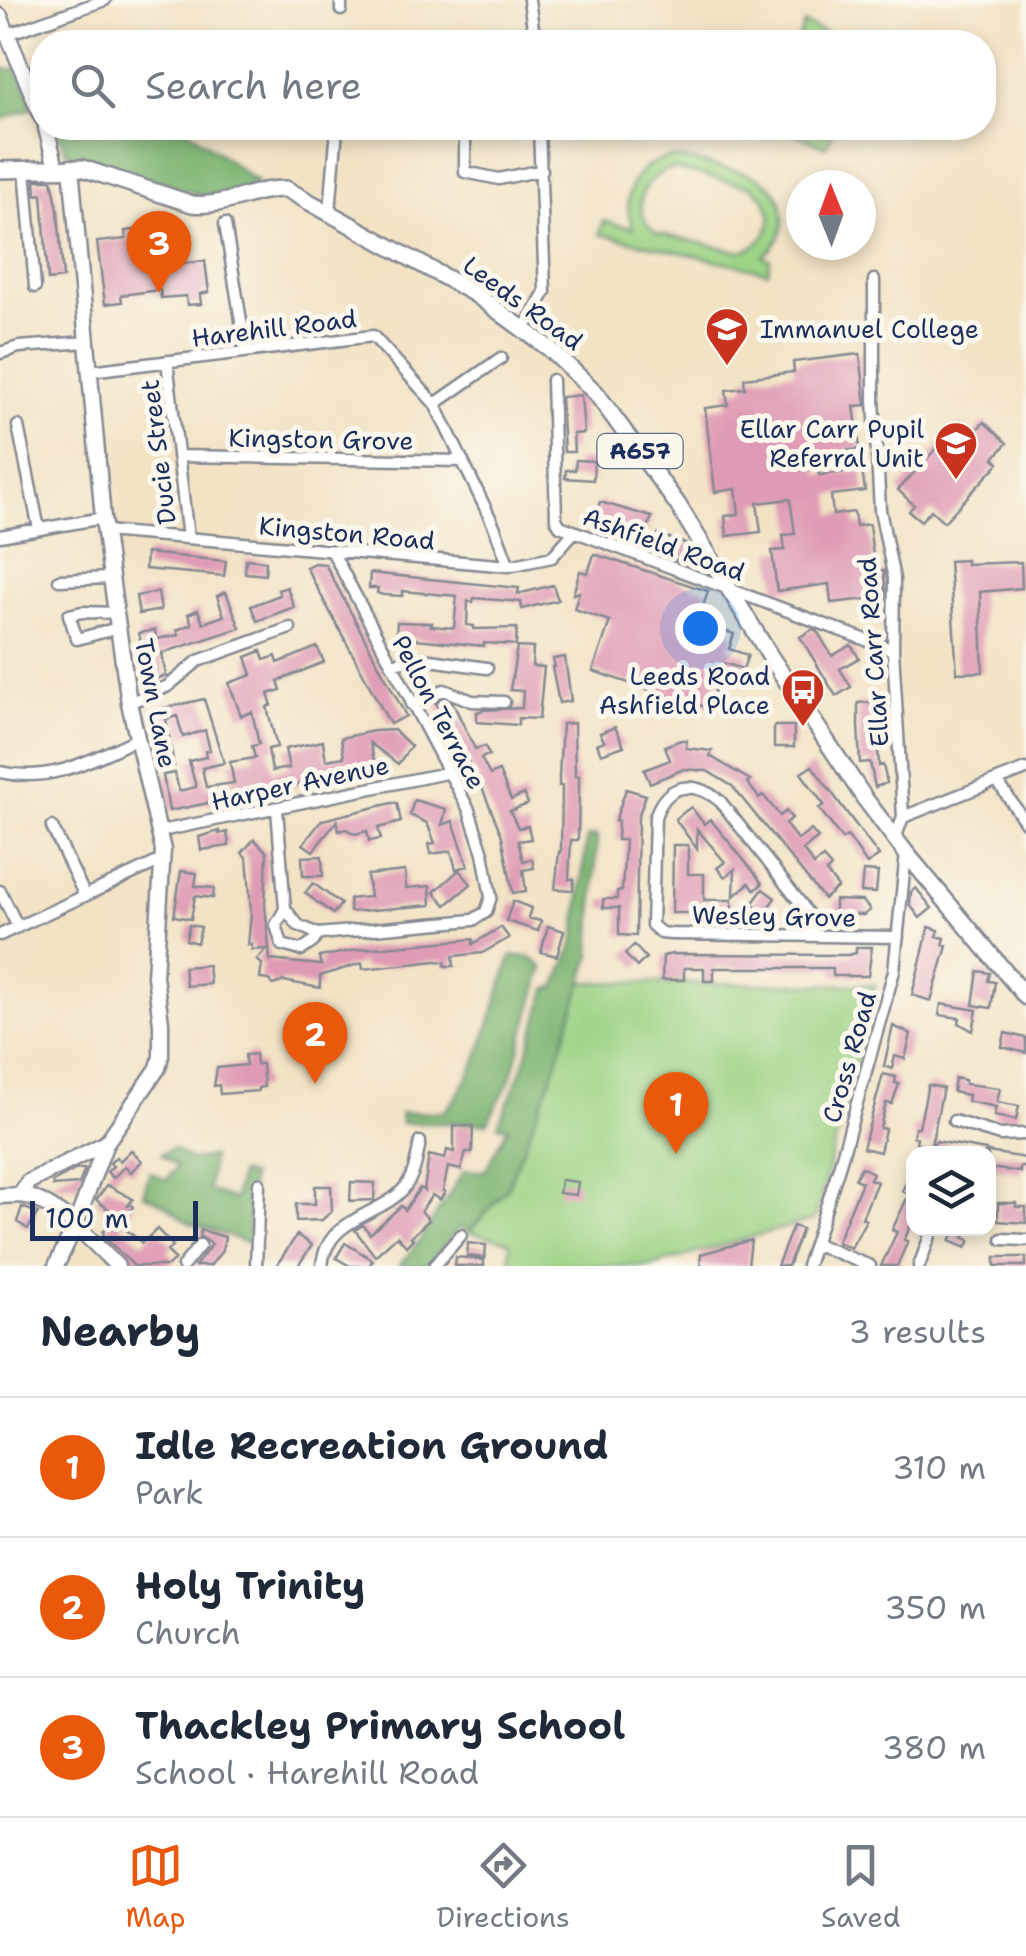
<!DOCTYPE html>
<html lang="en">
<head>
<meta charset="utf-8">
<style>
  :root { --surface:#fff; --page:#f2f2f3; --text:#1f2937; --muted:#747a83; --line:#e0e1e3; --accent:#ea580c }
  body { margin:0; font-family:"Shantell Sans",sans-serif; background:var(--page); color:var(--text) }
  .controls { position:absolute; right:30px; bottom:30px; display:grid; overflow:hidden; border-radius:20px; box-shadow:0 5px 15px #0003 }
  .controls button { width:90px; height:90px; display:grid; place-items:center; padding:0; border:0; border-bottom:2px solid var(--line); background:var(--surface); color:var(--text); font:50px sans-serif }
  .compass { position:absolute; left:786px; top:170px; width:90px; height:90px; border-radius:50%; background:var(--surface); box-shadow:0 5px 15px #0003; rotate:359deg }
  .scale { position:absolute; left:30px; bottom:25px; width:168px; box-sizing:border-box; padding-left:10px; border:5px solid #1b2f5e; border-top:0; font-size:28px; line-height:35px; white-space:nowrap; color:#1b2f5e; -webkit-text-stroke:8px #fbf7ec; paint-order:stroke }
  .you { position:absolute; left:700px; top:628px; width:35px; height:35px; margin:-25px; border:8px solid #fff; border-radius:50%; background:#1a73e8; box-shadow:0 0 0 15px #1a73e833 }
  .badge { display:grid; place-items:center; width:65px; height:65px; border-radius:50%; background:var(--accent); color:#fff; font-size:32px; font-weight:700 }
  .pin { position:absolute; translate:-50% -82px; filter:drop-shadow(0 2px 5px #0008) }
  .pin::after { content:''; position:absolute; top:52px; width:35px; height:30px; background:inherit; clip-path:polygon(0 0,100% 0,50% 100%) }
  .list { margin:0; padding:0; list-style:none }
  h2 { display:flex; justify-content:space-between; align-items:center; height:130px; margin:0; padding:0 40px; font-size:42px }
  h2 small { font-size:32px; font-weight:400; color:var(--muted) }
  .list li { display:grid; grid-template-columns:65px 1fr auto; gap:30px; align-items:center; box-sizing:border-box; height:140px; padding:0 40px; border-top:2px solid var(--line) }
  .list b { display:block; font-size:38px; white-space:nowrap }
  .list p { margin:0; font-size:32px; white-space:nowrap; color:var(--muted) }
  .list em { font-size:32px; font-style:normal; color:var(--muted) }
  .icon { flex:none; width:55px; height:55px; fill:none; stroke:currentColor; stroke-width:2; stroke-linecap:round; stroke-linejoin:round }
  .map { position:relative; flex:none; width:1026px; height:1266px; overflow:hidden }
  .search { position:absolute; background:var(--surface); box-shadow:0 5px 15px #0003; left:30px; right:30px; top:30px; height:110px; display:flex; align-items:center; gap:25px; box-sizing:border-box; padding:0 35px; border-radius:40px; color:var(--muted); font-size:38px }
  .sheet { height:550px; background:var(--surface) }
  nav { display:flex; justify-content:space-around; align-items:center; box-sizing:border-box; height:140px; border-top:2px solid var(--line); background:var(--surface); font-size:28px; color:var(--muted) }
  nav a { display:grid; justify-items:center; gap:5px }
  nav .on { color:var(--accent) }
  .map>svg:first-child { display:block }
</style>
</head>
<body>
<div class="map">
<svg width="1026" height="1266" viewBox="0 0 1026 1266">
  <rect width="100%" height="100%" fill="#fbf7ec"/>
  <filter id="ink" filterUnits="userSpaceOnUse"><feTurbulence type="fractalNoise" baseFrequency=".01" numOctaves="2"/><feDisplacementMap in="SourceGraphic" scale="20" xChannelSelector="R" yChannelSelector="G"/><feConvolveMatrix kernelMatrix="1 2 1 2 8 2 1 2 1" color-interpolation-filters="sRGB"/></filter>
  <filter id="wash" filterUnits="userSpaceOnUse"><feTurbulence type="fractalNoise" baseFrequency=".0048" numOctaves="4" result="noise"/><feDisplacementMap in="SourceGraphic" scale="40" xChannelSelector="R" yChannelSelector="G"/><feGaussianBlur stdDeviation="2.25" result="paint"/><feColorMatrix in="noise" values="0 0 0 0 0 0 0 0 0 0 0 0 0 0 0 0 0 1.4 0 .05"/><feComposite in="paint" operator="in"/></filter>
  <g filter="url(#wash)">
    <rect width="100%" height="100%" fill="#f2e3c5"/>
    <!-- green -->
    <path fill="#9dd385" stroke="#5c8172" stroke-width="2.5" fill-rule="evenodd" d="M804 24 848 42H797Z
      M780 128H834L826 147Z
      M668 158C684 157 699 162 714 166 744 172 782 177 783 216 784 233 776 246 763 256L770 259 768 272 600 234 603 221 633 228C620 196 634 165 668 158ZM674 169 752 187 765 199 771 216C769 236 757 249 737 251L656 233C629 211 640 175 674 169Z
      M580 982 876 985 815 1219 651 1266H510V1242L469 1232 507 1188 551 1079Z"/>
    <!-- forest -->
    <path fill="#7eb572" stroke="#4c7268" stroke-width="2.5" d="M0 69H17L35 107 0 120Z
      M57 128H186L258 183 229 193 202 196 99 161 66 153Z
      M597 836 591 956 551 1079 507 1188 469 1232 460 1227 426 1266H399L420 1240 464 1171H485L508 1127 498 1125 522 1070 547 989 556 987 575 940 587 837Z
      M512 956 530 957 543 968 511 1078 487 1123H401L400 1113 444 1112C485 1066 490 1011 512 956Z
      M173 1148 191 1160 212 1157 208 1190 234 1200 240 1173 251 1176 248 1243 187 1222 164 1204 143 1194 150 1172 166 1180 177 1167 161 1154Z"/>
    <g id="blocks">
      <!-- building -->
      <path fill="#df9bb5" d="M35 180H52L58 210 63 278 48 280 42 194 36 195Z
        M173 225 178 264 205 261 209 292 200 294 201 304 187 305 186 296 161 298 160 290 121 295 122 302 105 304 97 242 126 239 125 231Z
        M860 354 866 405 854 406 860 449 816 454 819 475 862 470 865 491 831 495 833 515 854 512 856 526 869 524 875 572 884 571 885 597 831 603 829 584 777 591 772 551 785 550 783 535 795 534 790 499 757 503 761 532 727 536 725 516 739 514 736 489 715 492 705 408 728 405 726 390 745 388 744 378 794 372 793 362Z
        M581 395 584 433 573 434 574 452H564L561 397Z
        M984 422 1007 443 994 458 999 463 944 522 931 510 921 521 909 511 914 505 898 490 959 424 971 436Z
        M576 460 594 461 593 480 565 478 566 470H575Z
        M600 502 652 517 645 534 593 519Z
        M658 534 689 545 695 555 692 566 653 550Z
        M146 553 226 561 224 576 145 569Z
        M594 554 708 591 698 622 734 634 729 649 748 655 743 669 724 663 710 705 697 706 593 671 610 621 574 609 579 592 573 594 580 571 588 573Z
        M246 559 266 561 265 575 245 573Z
        M966 560V564L1021 562 1022 588 980 592 983 672 957 673 949 561Z
        M314 563 325 564 406 716 390 724 306 567Z
        M370 573 519 588 518 594 553 585 558 600 522 609 521 602 474 598 473 602 468 601 467 625 474 626V629L517 628 516 645 484 643V646L396 637 397 622 432 623 431 626 454 628 457 596 403 591V596L383 595 377 593 378 588H369Z
        M287 587 294 607 257 621 251 606 280 595 278 590Z
        M158 592 161 610 139 614 136 596Z
        M226 592 240 628 162 653 166 676 147 681 139 633 155 630 156 639 179 635 177 630 192 624 188 614 198 610 203 623 224 616 217 596Z
        M813 629 817 631 832 656 851 645 859 658 840 669 851 687 836 696 800 637Z
        M317 647 324 662 278 681 281 690 268 694 272 705 267 707 277 747 268 749 272 771 289 768 285 749 323 741 326 760 344 757 341 738 374 731 394 730 411 746 398 764 370 743 376 769 169 811 163 775 175 773 179 791 196 787 189 761 206 757 205 751 210 750 205 730 183 737 177 716 166 719 174 766 168 767 151 711 204 699 224 763 202 768 206 787 234 783 230 762 255 758 252 746 259 744 252 712 241 716 229 683 252 675 246 657 261 651 264 660 276 656 278 663Z
        M517 647 533 648 532 666 544 667 539 719 518 718V725L477 722V712L483 710 522 708 523 691 510 690Z
        M565 657 571 701 559 703 552 667H555L553 659Z
        M444 699 453 703 475 749 485 746 489 755 481 758 490 775 499 771 511 800 524 794 528 804 510 811 518 828 528 826 531 839 518 841 523 861 532 859 534 868 523 870 526 891 513 893 502 836 480 783 436 703Z
        M875 702 879 766 883 765 887 783 875 787 870 762 860 763 858 725V703Z
        M574 723 575 776H579V786L578 840H571L569 879H574L573 890 555 889 559 852H561L562 786H559V776L562 724Z
        M774 726H794V747H774Z
        M615 727 624 746 601 754 597 744 604 741 600 733Z
        M681 740H687L686 748 712 751 710 756 750 780 747 782 759 798 763 795 780 816 786 811 789 815 792 818 785 824 798 840 811 830 818 838 803 850 814 865 823 858 831 867 826 872 838 887 824 899 732 786 707 771 684 769 650 783 644 770 670 760 665 746Z
        M812 766 879 856 867 864 850 839 847 836 842 839 819 808 824 805 801 773Z
        M626 789 646 795 638 817 636 936 619 935V908H603V899H617V891H622L625 840H617L618 821H615Z
        M414 800 446 809 442 825 453 821 468 866 456 869 451 851 431 854 429 844 435 843 427 823 410 815Z
        M392 803H397L401 822 378 828 381 839 369 841 367 831 355 834 346 829 339 831 337 821 313 851 303 844 322 820Z
        M691 807 704 824 710 819 757 876 762 884 755 890 749 883 734 896 735 869 725 877 717 868 725 862 697 829V849L675 819Z
        M219 831V834L227 832 229 846 201 850 199 837Z
        M254 839 267 852 265 904 270 960 321 965 319 957 362 949 473 939V944L501 927 509 938 482 953 453 956 454 966H445V962L436 961 363 969 362 963 320 976V988L284 981 273 985 269 980 260 979 262 964 257 960 267 949 252 950V944L248 945 251 914 249 881 247 858 242 853Z
        M673 845H688V874H704V900H732V913H672Z
        M322 856 323 876H303L302 857Z
        M459 870 471 884 446 905 434 892Z
        M181 871 197 873 195 886 214 888 213 898 195 896 191 919 174 916Z
        M405 871 406 888 430 886 431 905 350 912 349 899 370 897 367 875Z
        M863 871 878 872 876 893 861 892Z
        M313 883 341 904 333 914 305 893Z
        M916 888 932 908 920 918 910 905 911 892Z
        M763 889 775 898 764 913 752 904Z
        M835 900 863 901 870 910 864 915 835 914Z
        M513 901 531 908 528 918 541 921 538 931 506 921Z
        M189 925 201 927 197 943 186 940Z
        M548 926 564 931 557 956 541 952Z
        M929 927 939 930 937 936 945 938 943 945 947 946 931 1001 912 995Z
        M634 945 646 958 637 967 625 954Z
        M856 947H872L868 976H833V968H714V981H704V968H684V980H662L663 956 672 954 848 955 856 953Z
        M208 965 210 984 186 986 184 967Z
        M978 971 990 973 988 981 995 982 991 1008 973 1005Z
        M941 1004 977 1010 973 1031 959 1023 960 1018 939 1015Z
        M893 1026 911 1034 905 1059 895 1056 892 1069 884 1066Z
        M1005 1033 1026 1038V1053L1002 1047Z
        M255 1054 256 1064H262L264 1087 258 1088V1091L220 1094 219 1085 214 1086 217 1068 246 1065 245 1055Z
        M883 1074 896 1077 895 1083 899 1084 892 1104 886 1103 880 1128 885 1129 880 1152 863 1148Z
        M955 1078 965 1080V1084L1000 1088 997 1102 1019 1106 1016 1120 994 1116 996 1107 967 1101 968 1095 953 1092Z
        M928 1085 943 1088 931 1146 916 1143 917 1137 913 1136 915 1127H919Z
        M454 1126H473L472 1152H466L461 1170 448 1167 443 1191 445 1192 440 1200 432 1195 421 1211 429 1220 411 1237 413 1239 406 1246 397 1236 375 1256 355 1230 363 1225 370 1234 401 1206 405 1210 420 1188 424 1191 429 1155 445 1159 447 1150 454 1152Z
        M936 1141 986 1150V1154H928Z
        M131 1150 142 1161 131 1172 125 1166 113 1178 107 1172 113 1166 110 1163 116 1157 120 1161Z
        M988 1152 1026 1158V1167H1020V1172L988 1168Z
        M914 1166V1219L904 1240 908 1241 897 1266H881L897 1232 892 1230 909 1194 902 1191Z
        M861 1167 873 1173 870 1179 877 1182 862 1218 866 1220 851 1248 837 1242 862 1182 855 1179Z
        M77 1169H85L79 1184 53 1186V1182Z
        M561 1180 578 1182 576 1195 559 1193Z
        M351 1182 375 1183 374 1200 350 1201Z
        M107 1185 133 1199 127 1207 130 1204 133 1207 121 1225 142 1243 157 1229 173 1246 167 1251 175 1259 168 1266H134L104 1237 103 1232 118 1216 96 1200Z
        M315 1186H331L332 1211 322 1220 296 1221V1204H315Z
        M998 1203H1016V1207H1026V1223L998 1221Z
        M22 1207 38 1213 28 1229 17 1222Z
        M793 1226 802 1229 788 1266H777Z
        M956 1228H968L964 1238 970 1240 966 1248 950 1241Z
        M201 1230 225 1237 222 1251 210 1266H195L212 1244 199 1236Z
        M297 1235 312 1245 298 1266H276Z
        M751 1240 748 1266H700L701 1254Z
        M345 1243 373 1260 369 1266H350L336 1258Z
        M468 1243 486 1245 485 1258 467 1256Z
        M456 1257 484 1260V1266H455Z
        M995 1257H1026V1266H995Z"/>
    </g>
  </g>
  <g filter="url(#ink)">
    <use href="#blocks" fill-opacity="0" stroke="#868992" stroke-width="2.5"/>
    <g fill="none" stroke-linecap="round" stroke-linejoin="round">
      <!-- street casing -->
      <g stroke="#868992" stroke-width="15">
        <path id="street" d="M529 0 535 42
          M341 10V0
          M8 34 105 0
          M465 128V172L499 179 542 170
          M25 169 35 287
          M330 211 337 128
          M225 224 246 351
          M874 280V399L880 510 894 579 893 650 903 817 895 839
          M524 329 545 292 539 128
          M0 353 19 347 87 342
          M167 361 188 538
          M90 371 373 336 435 404 494 526 509 566
          M552 380 556 519 560 526 893 650
          M435 404 501 358
          M18 426 39 529
          M178 456 463 461
          M105 531 509 566 552 557 574 532
          M0 536 103 518
          M59 580 111 578
          M116 613 82 612 69 615 77 639 118 628
          M391 664 416 658 487 668
          M129 703 168 686 198 661 290 628
          M411 704 444 690 472 701 504 702
          M0 772C52 784 93 759 139 738
          M997 781 1026 823
          M277 809 285 909 298 925 318 934 473 920 486 912 491 897 483 853 469 810 333 553
          M903 817 1026 769
          M52 827 85 896
          M161 831 446 773
          M0 891 18 927
          M285 909 276 925 282 945 301 950 313 942 318 934
          M0 935 164 859
          M813 936 810 918 802 905 720 801C694 780 667 782 655 817L652 925 661 933 671 934 898 937
          M954 1121 1000 1135 1026 1134
          M1002 1239 1026 1240
          M816 1244 870 1266
          M183 1266 200 1245
          M256 1266 259 1183
          M322 1266C326 1216 383 1216 405 1187 415 1174 417 1157 420 1142
          M434 1266 461 1235
          M807 1266 840 1164 894 971 906 853
          M919 1266 930 1236"/>
      </g>
      <!-- secondary casing -->
      <g stroke="#868992" stroke-width="19">
        <path id="secondary" d="M0 16 42 118
          M46 128 56 167
          M20 1195C54 1199 94 1243 117 1266
          M0 1196 20 1195 28 1182 106 1143
          M56 1266 75 1226 106 1143 158 1068 161 1056V1023L155 976 163 850 129 703 116 613 103 518 71 167"/>
      </g>
      <!-- primary casing -->
      <g stroke="#868992" stroke-width="20">
        <path id="primary" d="M0 170 82 168 192 204C226 208 253 188 286 189L475 294 550 349 596 393 678 505 770 656 865 799 906 853 1026 997"/>
      </g>
      <!-- street -->
      <use href="#street" stroke="#fff" stroke-width="10"/>
      <!-- secondary -->
      <use href="#secondary" stroke="#fff" stroke-width="14"/>
      <!-- primary -->
      <use href="#primary" stroke="#fff" stroke-width="15"/>
    </g>
  </g>
  <!-- icons -->
  <defs>
    <g id="school-pin" transform="scale(2.25)"><path d="M0 17L-7.5 6A9.5 9.5 0 1 1 7.5 6Z" fill="#c8321e" stroke="#fbf7ec"/><path d="M0-5L7-2L0 1L-7-2ZM-4 1L0 2.5L4 1V4Q0 6-4 4Z" fill="#fff"/></g>
    <g id="bus-pin" transform="scale(2.25)"><path d="M0 17L-7.5 6A9.5 9.5 0 1 1 7.5 6Z" fill="#c8321e" stroke="#fbf7ec"/><path d="M-5-6H5V4H4V6H2V4H-2V6H-4V4H-5ZM-3.5-4V0h7V-4ZM-3.5 1.2v1.5H-2V1.2ZM2 1.2v1.5H3.5V1.2Z" fill="#fff"/></g>
  </defs>
  <g fill-rule="evenodd">
    <use href="#school-pin" x="727" y="329"/>
    <use href="#school-pin" x="956" y="443"/>
    <use href="#bus-pin" x="803" y="690"/>
  </g>
  <g text-anchor="middle" dominant-baseline="central" stroke-width="10" stroke-linejoin="round" paint-order="stroke">
    <!-- shield labels -->
    <rect fill="#fbf7ec" stroke="#5e6b89" stroke-width="2.5" x="597.5" y="434" width="85" height="34" rx="8"/>
    <g font-size="22" font-weight="bold" fill="#1b2f5e">
      <text x="640" y="451">A657</text>
    </g>
    <!-- street labels -->
    <g font-size="25" fill="#1b2f5e" stroke="#fbf7ec">
      <text transform="translate(523 303) rotate(36)">Leeds Road</text>
      <text transform="translate(274 328) rotate(-7)">Harehill Road</text>
      <text transform="translate(321 439) rotate(1)">Kingston Grove</text>
      <text transform="translate(158 452) rotate(-97)">Ducie Street</text>
      <text transform="translate(347 533) rotate(5)">Kingston Road</text>
      <text transform="translate(664 544) rotate(20)">Ashfield Road</text>
      <text transform="translate(873 652) rotate(-94)">Ellar Carr Road</text>
      <text transform="translate(156 703) rotate(79)">Town Lane</text>
      <text transform="translate(439 712) rotate(62)">Pellon Terrace</text>
      <text transform="translate(300 783) rotate(-12)">Harper Avenue</text>
      <text transform="translate(774 916) rotate(1)">Wesley Grove</text>
      <text transform="translate(849 1057) rotate(-74)">Cross Road</text>
    </g>
    <!-- poi labels -->
    <g font-size="25" fill="#1b2f5e" stroke="#fbf7ec" text-anchor="end">
      <text x="760" y="329" text-anchor="start">Immanuel College</text>
      <text x="924" y="429">Ellar Carr Pupil<tspan x="924" dy="29">Referral Unit</tspan></text>
      <text x="770" y="676">Leeds Road<tspan x="770" dy="29">Ashfield Place</tspan></text>
    </g>
  </g>
</svg>
<div class="controls">
<button><svg class="icon" aria-label="layers" viewBox="0 0 24 24"><path d="M12 4l9 5-9 5-9-5zM3 14l9 5 9-5"/></svg></button>
</div>
<svg class="compass" viewBox="-18 -18 36 36"><path d="M0-13l5 13h-10z" fill="#e53935"/><path d="M0 13l5-13h-10z" fill="#747a83"/></svg>
<div class="scale">100 m</div>
<div class="you"></div>
<div class="pin badge" style="left:676px;top:1154px">1</div>
<div class="pin badge" style="left:315px;top:1084px">2</div>
<div class="pin badge" style="left:159px;top:293px">3</div>
<div class="search"><svg class="icon" aria-label="search" viewBox="0 0 24 24"><circle cx="10" cy="10" r="6"/><path d="M15 15l6 6"/></svg>Search here</div>
</div>
<section class="sheet">
<h2>Nearby<small>3 results</small></h2>
<ul class="list">
<li><span class="badge">1</span><div><b>Idle Recreation Ground</b><p>Park</p></div><em>310 m</em></li>
<li><span class="badge">2</span><div><b>Holy Trinity</b><p>Church</p></div><em>350 m</em></li>
<li><span class="badge">3</span><div><b>Thackley Primary School</b><p>School · Harehill Road</p></div><em>380 m</em></li>
</ul>
</section>
<nav>
<a class="on"><svg class="icon" aria-label="map" viewBox="0 0 24 24"><path d="M3 6l6-2 6 2 6-2v14l-6 2-6-2-6 2zM9 4v14M15 6v14"/></svg>Map</a>
<a><svg class="icon" aria-label="directions" viewBox="0 0 24 24"><path d="M12 3l9 9-9 9-9-9zM9 14v-3h6M13 9l2 2-2 2"/></svg>Directions</a>
<a><svg class="icon" aria-label="saved" viewBox="0 0 24 24"><path d="M7 4h10v16l-5-4-5 4z"/></svg>Saved</a>
</nav>
</body>
</html>
